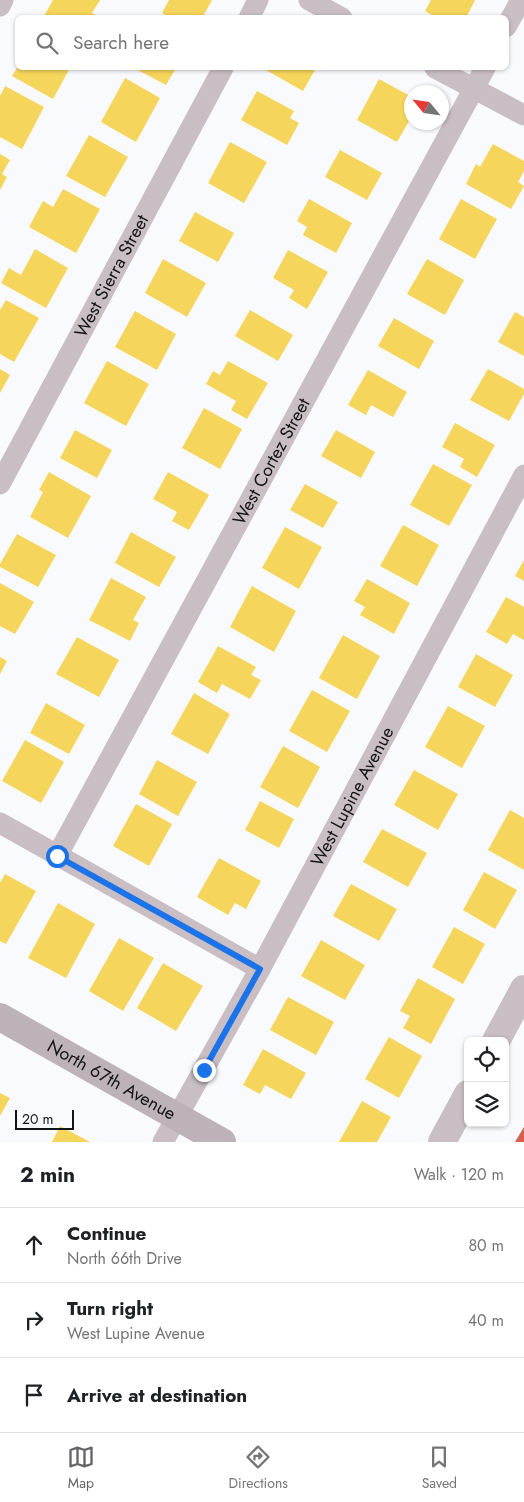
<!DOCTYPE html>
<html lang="en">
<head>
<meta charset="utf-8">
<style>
  :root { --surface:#fff; --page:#f6f6f6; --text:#202124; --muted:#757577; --line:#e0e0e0; --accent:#646467 }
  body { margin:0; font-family:Jost,sans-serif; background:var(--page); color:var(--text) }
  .controls { position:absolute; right:15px; bottom:15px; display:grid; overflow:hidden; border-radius:8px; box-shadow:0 1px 4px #0004 }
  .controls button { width:45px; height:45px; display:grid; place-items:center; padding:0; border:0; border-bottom:1px solid var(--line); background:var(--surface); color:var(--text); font:25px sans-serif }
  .compass { position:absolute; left:404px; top:85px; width:45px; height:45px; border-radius:50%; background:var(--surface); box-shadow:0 1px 4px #0004; rotate:299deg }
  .scale { position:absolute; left:15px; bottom:12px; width:59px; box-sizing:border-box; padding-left:5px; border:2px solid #131416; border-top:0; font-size:14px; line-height:18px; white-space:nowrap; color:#131416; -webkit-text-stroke:4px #f7f9ff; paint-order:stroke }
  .stop { position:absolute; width:15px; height:15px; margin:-11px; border:4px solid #1a73e8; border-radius:50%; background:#fff }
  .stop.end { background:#1a73e8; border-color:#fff; box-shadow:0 1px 5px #0008 }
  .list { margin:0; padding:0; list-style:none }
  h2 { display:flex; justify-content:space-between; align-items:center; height:65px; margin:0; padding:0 20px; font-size:21px }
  h2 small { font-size:16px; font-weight:400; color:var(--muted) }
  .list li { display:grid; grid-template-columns:32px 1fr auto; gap:15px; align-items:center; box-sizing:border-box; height:75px; padding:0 20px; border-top:1px solid var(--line) }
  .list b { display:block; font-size:19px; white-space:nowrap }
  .list p { margin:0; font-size:16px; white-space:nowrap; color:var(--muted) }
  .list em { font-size:16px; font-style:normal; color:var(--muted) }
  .icon { flex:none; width:28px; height:28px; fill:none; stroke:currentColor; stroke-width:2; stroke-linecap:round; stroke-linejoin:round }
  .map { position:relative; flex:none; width:524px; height:1142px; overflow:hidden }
  .search { position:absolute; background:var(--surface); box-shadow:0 1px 4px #0004; left:15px; right:15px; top:15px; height:55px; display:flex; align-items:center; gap:12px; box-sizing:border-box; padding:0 18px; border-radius:8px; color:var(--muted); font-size:19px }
  .sheet { height:290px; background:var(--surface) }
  nav { display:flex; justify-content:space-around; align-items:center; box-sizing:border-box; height:70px; border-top:1px solid var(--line); background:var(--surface); font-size:14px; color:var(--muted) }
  nav a { display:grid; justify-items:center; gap:2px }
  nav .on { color:var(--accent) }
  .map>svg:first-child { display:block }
</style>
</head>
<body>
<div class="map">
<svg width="524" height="1142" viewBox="0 0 524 1142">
  <rect width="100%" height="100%" fill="#f9fafd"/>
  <!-- homes -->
  <path fill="#f6d55c" d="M53 0H100L92 13 101 18H43Z
    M169 0H212L202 18H171L162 13Z
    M431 0H475L466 18H437L425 11Z
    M17 68H70L53 99 12 76Z
    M134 68H176L166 85Z
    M267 68H316L303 91 266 70Z
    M125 78 160 98 136 142 101 122Z
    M379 79 412 97V116L397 142 357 120Z
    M5 86 44 107 22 149 0 137V96Z
    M257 91 294 111 290 118 299 123 287 145 241 120Z
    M89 135 128 157 105 197 66 176Z
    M230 142 267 162 244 203 208 183Z
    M493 144 524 161V171L518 182 524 186 511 209 466 184 476 164 480 167Z
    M340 150 382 173 367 200 325 177Z
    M0 154 10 160 2 174 7 177 0 190Z
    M63 189 100 209 76 253 29 227 43 201 53 207Z
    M309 199 352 223 336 253 303 235 307 227 297 221Z
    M461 199 497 219 475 259 439 239Z
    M195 212 234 233 218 262 179 241Z
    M35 249 68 268 46 308 1 283 9 268 21 275Z
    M288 250 328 272 307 309 289 298 294 290 273 278Z
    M163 259 206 283 187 317 145 293Z
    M427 259 464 280 445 315 407 294Z
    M6 300 39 318 14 362 0 354V310Z
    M250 310 293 335 278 361 235 336Z
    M135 311 176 334 157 370 115 347Z
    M515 312 524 317V356L498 342Z
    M394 318 434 341 419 369 378 346Z
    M107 361 149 384 126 426 84 403Z
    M228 361 268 383 247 419 231 410 236 401 206 384 213 371 220 375Z
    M0 369 10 375 0 393Z
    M488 369 524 389V394L509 421 470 400Z
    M368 370 407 392 393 417 371 405 366 415 348 405Z
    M204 408 242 429 220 469 182 448Z
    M455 423 495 445 477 477 460 467 464 459 442 447Z
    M75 430 112 450 97 478 60 458Z
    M336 430 375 452 361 478 321 456Z
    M433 464 472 485 449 526 410 505Z
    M49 472 91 496 68 538 30 517 43 492 39 490Z
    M168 472 209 495 189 530 172 521 177 512 153 499Z
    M305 484 338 502 323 528 290 510Z
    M403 525 439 545 417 586 380 566Z
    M285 527 322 547 299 589 262 568Z
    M131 532 176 557 159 587 115 563Z
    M17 534 56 555 38 587 0 567V564Z
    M524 560V581L515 576Z
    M111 578 146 597 133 620 139 623 130 641 89 620Z
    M367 579 410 603 394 634 360 615 365 607 354 601Z
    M0 583 34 602 15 634 0 626Z
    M252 586 296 611 274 652 230 627Z
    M506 597 524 607V640L513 634 507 644 486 632Z
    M343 635 380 656 357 699 319 678Z
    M77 637 119 660 99 697 56 674Z
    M218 646 256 667 251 675 261 680 250 699 222 684 217 693 198 682Z
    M476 654 513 675 495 707 458 687Z
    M0 657 7 661 0 674Z
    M312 690 350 711 327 752 289 731Z
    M194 693 230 714 208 754 171 734Z
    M46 703 85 725 69 754 30 733Z
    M448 706 485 726 462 768 425 747Z
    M25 740 64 762 41 803 2 781Z
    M283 746 320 767 298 808 260 787Z
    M157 760 197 782 178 816 139 794Z
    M414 770 458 794 438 830 394 805Z
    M260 801 294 819 279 848 245 830Z
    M136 804 172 824 149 866 113 846Z
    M510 810 524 818V870L488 850Z
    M382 829 427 853 408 887 363 862Z
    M219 858 261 881 246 909 235 903 228 915 197 897Z
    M484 872 517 890 495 929 463 910Z
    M5 874 36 891 6 944 0 941V883Z
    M351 884 397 909 379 941 333 916Z
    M58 903 95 924 66 978 28 958Z
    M454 927 485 944 463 984 432 967Z
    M119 938 154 958 123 1011 89 991Z
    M321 940 365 965 345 1000 301 976Z
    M163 963 203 986 176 1031 137 1008Z
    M418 978 455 999 431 1044 403 1028 410 1016 400 1011Z
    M288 997 334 1022 316 1055 270 1030Z
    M389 1037 422 1056 399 1098 365 1079Z
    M263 1049 306 1073 291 1099 265 1085 260 1094 243 1085Z
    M0 1093 10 1098 0 1116Z
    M362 1101 391 1117 377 1142H339Z
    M60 1126 90 1142H52Z"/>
  <!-- shops -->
  <path fill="#d6604d" d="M524 1127V1142H515Z"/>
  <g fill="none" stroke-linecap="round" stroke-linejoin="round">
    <!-- minor -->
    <g stroke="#c9bec4" stroke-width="21">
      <path d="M309 0 342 18"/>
      <path d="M0 6 3 0"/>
      <path d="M249 18 258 0"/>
      <path d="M506 27 521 0"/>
      <path d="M435 68 524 115"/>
      <path id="s1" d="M0 484 223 68"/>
      <path d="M0 823 260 969"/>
      <path id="s2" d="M57 856 485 68"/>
      <path id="s3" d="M163 1142 260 969 524 475"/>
    </g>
    <!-- tertiary -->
    <path stroke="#c9bec4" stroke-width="28" d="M496 1041 524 989
      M442 1142 468 1094"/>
    <!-- secondary -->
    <path stroke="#beb2ba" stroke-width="28" id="s4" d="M0 1017 222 1142"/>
  </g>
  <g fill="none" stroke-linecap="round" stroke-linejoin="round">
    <!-- route -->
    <path stroke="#1a73e8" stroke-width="6" d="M57 856 260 969 204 1070"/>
  </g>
  <g text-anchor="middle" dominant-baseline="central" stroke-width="5" stroke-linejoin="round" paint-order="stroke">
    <!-- street labels -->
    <g font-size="18" fill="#131416" stroke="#f7f9ff">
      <text stroke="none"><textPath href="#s1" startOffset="236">West Sierra Street</textPath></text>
      <text stroke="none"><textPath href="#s2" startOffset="449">West Cortez Street</textPath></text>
      <text stroke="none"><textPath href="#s3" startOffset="394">West Lupine Avenue</textPath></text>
      <text stroke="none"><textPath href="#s4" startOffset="128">North 67th Avenue</textPath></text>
    </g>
  </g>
</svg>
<div class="controls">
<button><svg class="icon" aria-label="locate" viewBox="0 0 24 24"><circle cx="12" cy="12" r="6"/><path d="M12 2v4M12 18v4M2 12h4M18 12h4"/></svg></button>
<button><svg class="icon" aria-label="layers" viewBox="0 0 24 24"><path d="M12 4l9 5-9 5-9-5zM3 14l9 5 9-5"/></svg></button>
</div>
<svg class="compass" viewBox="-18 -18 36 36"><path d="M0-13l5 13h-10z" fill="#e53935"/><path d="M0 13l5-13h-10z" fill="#757577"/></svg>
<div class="scale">20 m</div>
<div class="stop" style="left:57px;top:856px"></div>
<div class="stop end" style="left:204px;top:1070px"></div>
<div class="search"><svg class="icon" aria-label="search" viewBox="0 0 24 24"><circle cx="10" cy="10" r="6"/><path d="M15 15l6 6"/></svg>Search here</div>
</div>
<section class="sheet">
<h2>2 min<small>Walk · 120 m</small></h2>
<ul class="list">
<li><svg class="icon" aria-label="ahead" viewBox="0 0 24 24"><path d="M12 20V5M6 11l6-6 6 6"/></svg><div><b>Continue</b><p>North 66th Drive</p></div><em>80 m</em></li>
<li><svg class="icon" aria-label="right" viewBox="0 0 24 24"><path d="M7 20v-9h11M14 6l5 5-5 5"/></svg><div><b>Turn right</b><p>West Lupine Avenue</p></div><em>40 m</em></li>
<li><svg class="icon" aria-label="arrive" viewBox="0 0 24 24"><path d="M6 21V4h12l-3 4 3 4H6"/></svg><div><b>Arrive at destination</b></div></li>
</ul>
</section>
<nav>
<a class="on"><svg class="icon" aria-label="map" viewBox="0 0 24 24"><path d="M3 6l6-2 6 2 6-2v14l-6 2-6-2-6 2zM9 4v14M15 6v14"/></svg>Map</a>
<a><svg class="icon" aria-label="directions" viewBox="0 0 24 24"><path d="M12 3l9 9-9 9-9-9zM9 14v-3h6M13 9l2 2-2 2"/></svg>Directions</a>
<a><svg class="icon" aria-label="saved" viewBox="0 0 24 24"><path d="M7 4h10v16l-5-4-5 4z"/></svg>Saved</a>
</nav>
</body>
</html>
